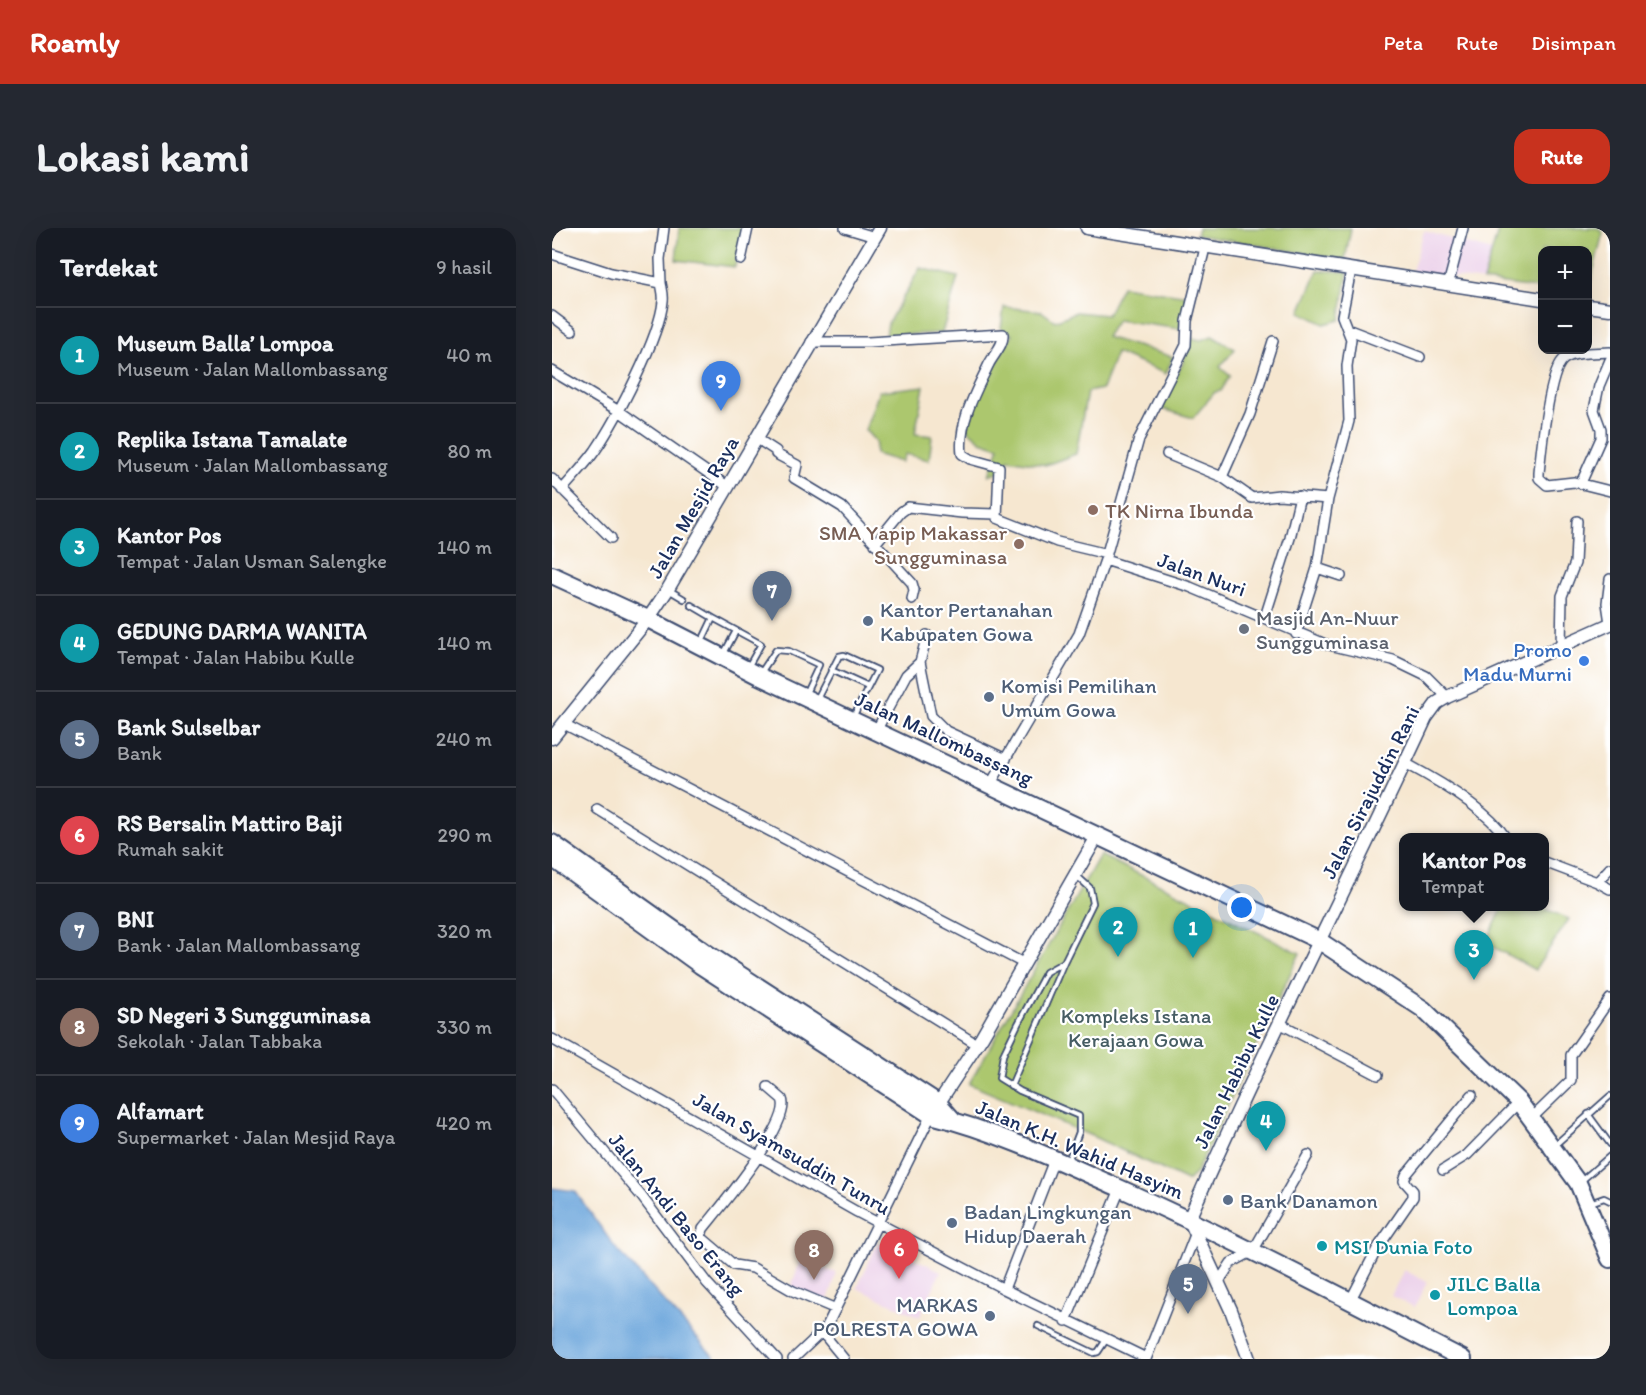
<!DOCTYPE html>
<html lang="id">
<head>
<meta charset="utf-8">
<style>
  :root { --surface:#171b24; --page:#242831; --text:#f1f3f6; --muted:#9ea1a6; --line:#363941; --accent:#c8321e }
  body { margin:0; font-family:Itim,sans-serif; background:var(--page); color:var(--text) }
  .controls { position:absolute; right:18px; top:18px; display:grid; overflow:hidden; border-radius:12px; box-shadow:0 6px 24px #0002 }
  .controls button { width:54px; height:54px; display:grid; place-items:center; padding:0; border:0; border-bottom:2px solid var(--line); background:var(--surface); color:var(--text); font:30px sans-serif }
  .you { position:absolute; left:690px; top:680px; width:21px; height:21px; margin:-15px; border:4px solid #fff; border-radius:50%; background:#1a73e8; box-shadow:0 0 0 9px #1a73e833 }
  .badge { display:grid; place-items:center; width:39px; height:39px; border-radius:50%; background:var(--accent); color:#fff; font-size:20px; font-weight:700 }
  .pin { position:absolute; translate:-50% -50px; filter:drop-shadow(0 2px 3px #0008) }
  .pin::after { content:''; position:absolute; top:32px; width:21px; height:18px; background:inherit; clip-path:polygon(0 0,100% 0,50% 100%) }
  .popup { position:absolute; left:847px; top:605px; width:150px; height:78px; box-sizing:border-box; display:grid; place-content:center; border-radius:12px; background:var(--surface); filter:drop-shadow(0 2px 4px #0005); font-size:20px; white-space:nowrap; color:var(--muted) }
  .popup b { font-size:22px; color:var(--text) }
  .popup::after { content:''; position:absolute; left:50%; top:100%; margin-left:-12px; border:12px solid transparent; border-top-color:var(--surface) }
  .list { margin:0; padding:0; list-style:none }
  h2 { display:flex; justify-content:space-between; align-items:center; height:78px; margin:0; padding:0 24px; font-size:26px }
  h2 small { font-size:20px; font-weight:400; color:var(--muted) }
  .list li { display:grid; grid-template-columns:39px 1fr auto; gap:18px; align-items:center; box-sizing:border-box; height:96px; padding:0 24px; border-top:2px solid var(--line) }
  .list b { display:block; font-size:22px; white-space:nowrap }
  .list p { margin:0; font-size:20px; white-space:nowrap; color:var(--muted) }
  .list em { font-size:20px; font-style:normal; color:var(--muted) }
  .map { position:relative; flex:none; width:1058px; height:1131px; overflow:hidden; border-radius:18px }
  header { display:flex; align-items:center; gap:36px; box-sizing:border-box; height:84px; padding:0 30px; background:var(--accent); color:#fff }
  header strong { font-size:28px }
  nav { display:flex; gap:33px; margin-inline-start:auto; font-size:21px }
  .intro { display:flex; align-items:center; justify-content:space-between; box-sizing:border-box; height:144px; padding:0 36px }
  h1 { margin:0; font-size:42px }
  .button { padding:15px 27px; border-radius:18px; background:var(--accent); color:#fff; font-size:21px; font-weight:700 }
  main { display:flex; gap:36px; padding:0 36px }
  aside { flex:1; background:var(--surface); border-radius:18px; box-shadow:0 6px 24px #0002 }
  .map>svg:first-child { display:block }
</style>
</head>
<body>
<header>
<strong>Roamly</strong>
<nav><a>Peta</a><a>Rute</a><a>Disimpan</a></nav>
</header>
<div class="intro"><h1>Lokasi kami</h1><a class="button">Rute</a></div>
<main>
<aside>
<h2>Terdekat<small>9 hasil</small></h2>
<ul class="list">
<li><span class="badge" style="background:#0f9aa8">1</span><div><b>Museum Ballaʼ Lompoa</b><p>Museum · Jalan Mallombassang</p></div><em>40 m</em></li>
<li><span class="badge" style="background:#0f9aa8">2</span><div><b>Replika Istana Tamalate</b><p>Museum · Jalan Mallombassang</p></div><em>80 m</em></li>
<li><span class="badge" style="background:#0f9aa8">3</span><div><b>Kantor Pos</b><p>Tempat · Jalan Usman Salengke</p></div><em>140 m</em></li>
<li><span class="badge" style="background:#0f9aa8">4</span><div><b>GEDUNG DARMA WANITA</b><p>Tempat · Jalan Habibu Kulle</p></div><em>140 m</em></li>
<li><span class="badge" style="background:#5c6f8a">5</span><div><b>Bank Sulselbar</b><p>Bank</p></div><em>240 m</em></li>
<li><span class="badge" style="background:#e0444e">6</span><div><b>RS Bersalin Mattiro Baji</b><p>Rumah sakit</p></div><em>290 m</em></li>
<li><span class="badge" style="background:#5c6f8a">7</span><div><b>BNI</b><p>Bank · Jalan Mallombassang</p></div><em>320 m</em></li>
<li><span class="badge" style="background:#8d6e63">8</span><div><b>SD Negeri 3 Sungguminasa</b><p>Sekolah · Jalan Tabbaka</p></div><em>330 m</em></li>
<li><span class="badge" style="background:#3f7fe0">9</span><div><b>Alfamart</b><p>Supermarket · Jalan Mesjid Raya</p></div><em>420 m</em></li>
</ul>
</aside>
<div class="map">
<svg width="1058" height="1131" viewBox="0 0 1058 1131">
  <rect width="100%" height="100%" fill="#fff"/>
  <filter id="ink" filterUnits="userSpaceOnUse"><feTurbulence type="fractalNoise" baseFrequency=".0167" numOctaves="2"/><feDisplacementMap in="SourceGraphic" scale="12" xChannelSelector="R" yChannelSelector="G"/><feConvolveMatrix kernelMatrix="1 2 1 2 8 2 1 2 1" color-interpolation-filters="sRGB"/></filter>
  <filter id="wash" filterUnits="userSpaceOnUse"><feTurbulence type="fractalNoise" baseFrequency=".008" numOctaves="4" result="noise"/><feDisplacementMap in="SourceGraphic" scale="24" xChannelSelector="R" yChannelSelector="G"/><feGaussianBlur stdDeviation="1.35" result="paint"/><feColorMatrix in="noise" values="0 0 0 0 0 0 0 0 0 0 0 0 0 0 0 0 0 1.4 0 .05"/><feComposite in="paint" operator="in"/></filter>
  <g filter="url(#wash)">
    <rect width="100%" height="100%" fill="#f6e7d0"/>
    <!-- built -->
    <path fill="#ecd1ea" d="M872 3 940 23 931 53 860 43Z
      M326 1014 389 1043 368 1089 305 1060Z
      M248 1033 285 1045 276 1072 239 1059Z
      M852 1042 875 1054 863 1079 839 1068Z"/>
    <!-- green -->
    <path fill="#acc76e" stroke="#647b66" stroke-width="1.5" d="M127 0H190L183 39 124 32Z
      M646 0H799L793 32 644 7Z
      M947 0H1046L1051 5 1036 63V22H990V61L931 53Z
      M368 40 406 49 390 105 334 107 336 95Z
      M766 42 796 44 788 92 772 96 748 84Z
      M570 58 637 68 628 101 565 92 554 109 621 129 614 146 564 125 550 161 535 164 524 226 494 237 456 231 451 242 437 247 447 219 429 213 414 200 435 149 460 107 449 100 452 79 489 83 503 93 524 84 555 87Z
      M660 108 683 121 668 139 678 148 669 163 663 164 641 190 604 179 630 137 639 110 649 112Z
      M372 158 363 206 380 208 377 232 353 226 349 234 323 226 324 214 313 202 327 163Z
      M548 627 748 725 644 945 635 953 542 909 417 856Z
      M951 679H989L1017 691 983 742 934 715Z"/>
    <!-- water -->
    <path fill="#6ba5db" stroke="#436a9c" stroke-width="1.5" d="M0 960 23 963 62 1018 164 1131H0Z"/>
  </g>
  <g filter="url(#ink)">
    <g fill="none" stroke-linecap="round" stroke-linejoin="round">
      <!-- service casing -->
      <g stroke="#3c4b6f" stroke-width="8">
        <path id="service" d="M117 362 132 371
          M139 377 161 390
          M149 415 161 390 209 416 196 439
          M171 427 184 403
          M279 442 316 459
          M208 446 224 422 237 423 267 437 253 467
          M264 473 287 428 292 427 325 442 301 489
          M459 858 512 734
          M1036 886 1058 916
          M1004 916 1058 868
          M516 933 527 904V888L468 863 447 850 451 827 466 796 494 744 512 734 541 675 538 660 525 648
          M1028 954 1058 928
          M1038 975 1052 970 1058 973
          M486 1098 542 1125 546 1124 554 1112"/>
      </g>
      <!-- minor casing -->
      <g stroke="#3c4b6f" stroke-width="12">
        <path id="minor" d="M293 0 323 9
          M0 1V0
          M0 26 59 45 109 55C110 61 112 67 111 73 108 109 64 192 43 223 33 237 21 249 10 262
          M189 32 196 0
          M109 55 108 31 112 0
          M896 57 911 0
          M0 88 20 103
          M795 101 868 129
          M259 114H316L451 106C452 117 442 126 437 136 424 163 406 195 410 226L418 231 447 239 445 290 505 314 555 326
          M1058 124C1044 125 1024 123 1012 131 997 142 989 224 987 245V250L995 257 1022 254 1058 263
          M0 143 67 183 175 258
          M204 210 224 223V226L245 237 242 250 290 279 360 355 362 362 360 371
          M615 226 670 249 700 270 727 267 776 271
          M670 249 698 186 721 113
          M0 251 59 310
          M1029 255 1049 210V201L1042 182 1047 158 1058 132
          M323 316 349 284 356 279 410 285 444 286
          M553 332 638 359 773 416 841 432 874 448 895 469
          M765 340 789 348
          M1058 351 1055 375 1058 395
          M713 389 738 310 748 268
          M744 406 765 340 776 271 797 193 795 138 799 111 790 88 799 42
          M375 407 368 434 379 488 394 503 454 531
          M1009 418 1010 368 1023 335 1025 293
          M12 496 473 736
          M324 503 354 447 368 434
          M853 535C883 551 935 581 954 610
          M438 557 527 406 553 332 587 211 634 117 635 93 653 20
          M45 581 426 817
          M992 634 1045 654 1058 640
          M1045 654 1058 661
          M729 796 826 847
          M0 811 305 984 452 1061 594 1130
          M216 859 230 871C241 894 166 982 151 1001L149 1009 182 1037 201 1040 241 1063 284 1081
          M0 861 90 969 155 1055 225 1131
          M980 890 1019 852V827L1058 771
          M891 942 915 927 967 874
          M666 1055 679 1035 701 1023 756 927
          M452 1061 502 932
          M798 1073 825 1021 861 969V963L852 953 854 947 920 867
          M514 1093 568 961
          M270 1104 292 1131
          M241 1131 274 1100 379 887
          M594 1131 643 1007"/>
      </g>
      <!-- tertiary casing -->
      <g stroke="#3c4b6f" stroke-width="15">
        <path id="tertiary" d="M535 0 990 71
          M1036 78 1058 81
          M0 510 96 391 116 361 328 0
          M382 882 430 809 546 607
          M697 1131 679 1082 637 991C711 822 796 658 874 490L885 475 895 469 1058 396"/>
      </g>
      <!-- trunk casing -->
      <g stroke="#3c4b6f" stroke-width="20">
        <path id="trunk" d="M0 347 96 391 207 448 766 712 871 781 967 874 1026 955 1058 1031
          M0 615 156 726 386 875 402 893
          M0 630 148 737 379 887C443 903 505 932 565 959 683 1012 796 1072 911 1131"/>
      </g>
      <!-- service -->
      <use href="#service" stroke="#fff" stroke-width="4.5"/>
      <!-- minor -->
      <use href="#minor" stroke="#fff" stroke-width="9"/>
      <!-- tertiary -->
      <use href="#tertiary" stroke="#fff" stroke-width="12"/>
      <!-- trunk -->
      <use href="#trunk" stroke="#fff" stroke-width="16"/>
    </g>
  </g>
  <!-- markers -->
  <g fill="#8d6e63" stroke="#fff" stroke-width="2">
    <circle cx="541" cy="282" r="6"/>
    <circle cx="467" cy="316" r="6"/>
  </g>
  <g fill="#5c6f8a" stroke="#fff" stroke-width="2">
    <circle cx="316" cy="393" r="6"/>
    <circle cx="437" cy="469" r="6"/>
    <circle cx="676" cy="972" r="6"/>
    <circle cx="400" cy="995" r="6"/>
    <circle cx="438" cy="1088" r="6"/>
  </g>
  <circle fill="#6b7280" stroke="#fff" stroke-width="2" cx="692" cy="401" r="6"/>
  <circle fill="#3f7fe0" stroke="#fff" stroke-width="2" cx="1032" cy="433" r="6"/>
  <g fill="#0f9aa8" stroke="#fff" stroke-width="2">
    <circle cx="770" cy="1018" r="6"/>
    <circle cx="883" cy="1067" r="6"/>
  </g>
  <g text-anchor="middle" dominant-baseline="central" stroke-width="4.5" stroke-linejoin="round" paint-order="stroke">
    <!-- street labels -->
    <g font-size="21" fill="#1b2f5e" stroke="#fff">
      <text transform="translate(141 279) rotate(-60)">Jalan Mesjid Raya</text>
      <text transform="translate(650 346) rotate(20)">Jalan Nuri</text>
      <text transform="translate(392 510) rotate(25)">Jalan Mallombassang</text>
      <text transform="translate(818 564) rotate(-63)">Jalan Sirajuddin Rani</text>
      <text transform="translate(684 843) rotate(-64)">Jalan Habibu Kulle</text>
      <text transform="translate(528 921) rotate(23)">Jalan K.H. Wahid Hasyim</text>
      <text transform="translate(240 925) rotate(30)">Jalan Syamsuddin Tunru</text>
      <text transform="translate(125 986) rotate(51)">Jalan Andi Baso Erang</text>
    </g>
    <!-- education labels -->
    <g font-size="21" fill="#785e54" stroke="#fff" text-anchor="start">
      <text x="553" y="282">TK Nirna Ibunda</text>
      <text x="455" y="304" text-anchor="end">SMA Yapip Makassar<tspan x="455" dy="24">Sungguminasa</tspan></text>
    </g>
    <!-- service labels -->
    <g font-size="21" fill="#4e5e75" stroke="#fff" text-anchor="start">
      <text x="328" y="381">Kantor Pertanahan<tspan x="328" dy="24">Kabupaten Gowa</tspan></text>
      <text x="449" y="457">Komisi Pemilihan<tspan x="449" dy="24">Umum Gowa</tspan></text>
      <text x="688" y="972">Bank Danamon</text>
      <text x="412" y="983">Badan Lingkungan<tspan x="412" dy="24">Hidup Daerah</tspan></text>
      <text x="426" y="1076" text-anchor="end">MARKAS<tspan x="426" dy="24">POLRESTA GOWA</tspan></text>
    </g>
    <!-- worship labels -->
    <g font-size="21" fill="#5b616d" stroke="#fff" text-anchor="start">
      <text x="704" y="389">Masjid An-Nuur<tspan x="704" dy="24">Sungguminasa</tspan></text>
    </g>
    <!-- shop labels -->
    <g font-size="21" fill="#366cbe" stroke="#fff" text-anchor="end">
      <text x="1020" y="421">Promo<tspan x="1020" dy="24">Madu Murni</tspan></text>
    </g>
    <!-- park labels -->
    <g font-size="21" fill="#465d63" stroke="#fff">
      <text x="584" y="787">Kompleks Istana<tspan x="584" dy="24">Kerajaan Gowa</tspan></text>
    </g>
    <!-- culture labels -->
    <g font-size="21" fill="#0d838f" stroke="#fff" text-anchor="start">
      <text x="782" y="1018">MSI Dunia Foto</text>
      <text x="895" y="1055">JILC Balla<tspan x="895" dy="24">Lompoa</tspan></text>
    </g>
  </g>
</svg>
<div class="controls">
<button>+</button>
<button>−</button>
</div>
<div class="you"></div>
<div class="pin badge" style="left:641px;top:730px;background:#0f9aa8">1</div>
<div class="pin badge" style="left:566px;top:729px;background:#0f9aa8">2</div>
<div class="pin badge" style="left:922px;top:752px;background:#0f9aa8">3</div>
<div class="popup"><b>Kantor Pos</b>Tempat</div>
<div class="pin badge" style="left:714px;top:923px;background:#0f9aa8">4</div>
<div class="pin badge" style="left:636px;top:1086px;background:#5c6f8a">5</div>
<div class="pin badge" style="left:347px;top:1051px;background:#e0444e">6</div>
<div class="pin badge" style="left:220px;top:393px;background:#5c6f8a">7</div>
<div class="pin badge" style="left:262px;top:1052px;background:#8d6e63">8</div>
<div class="pin badge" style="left:169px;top:183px;background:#3f7fe0">9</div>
</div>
</main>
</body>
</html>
